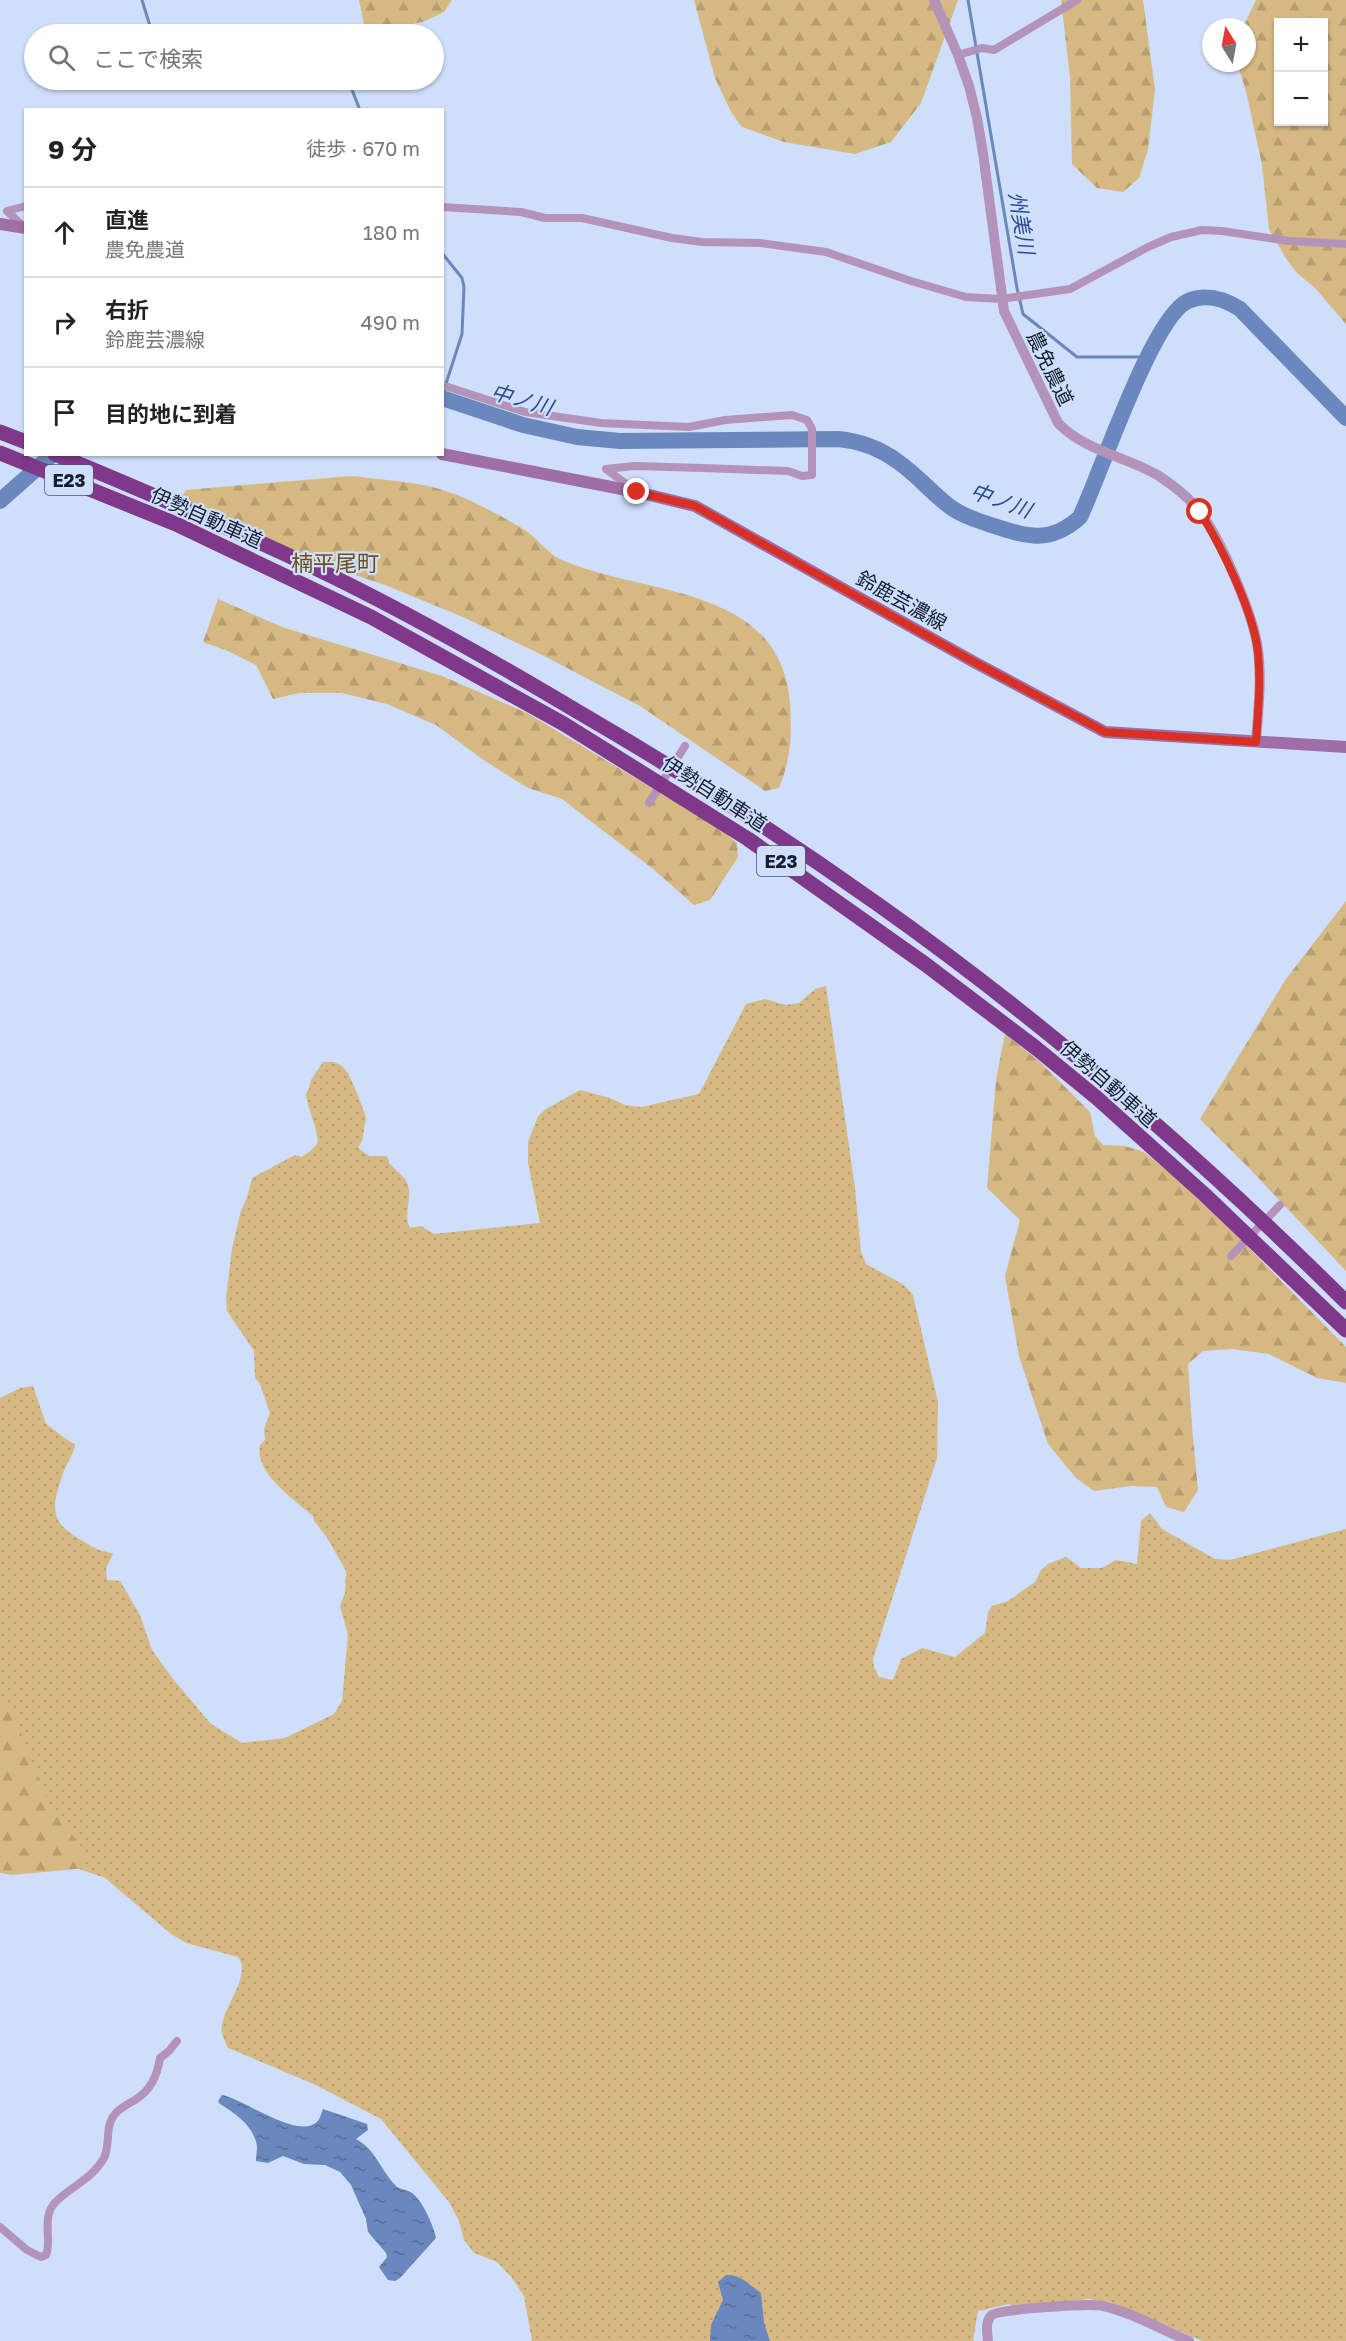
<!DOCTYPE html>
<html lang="ja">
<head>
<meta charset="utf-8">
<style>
  :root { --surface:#fff; --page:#f2f2f2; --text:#222; --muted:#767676; --line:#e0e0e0 }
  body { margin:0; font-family:"Golos Text","Noto Sans JP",sans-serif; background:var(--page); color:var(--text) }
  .controls { position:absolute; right:18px; top:18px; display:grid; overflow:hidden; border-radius:0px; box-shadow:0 2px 4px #0004 }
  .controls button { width:54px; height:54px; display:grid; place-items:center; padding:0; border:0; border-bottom:2px solid var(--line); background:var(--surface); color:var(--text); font:30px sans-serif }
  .compass { position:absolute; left:1202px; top:18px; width:54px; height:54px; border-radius:50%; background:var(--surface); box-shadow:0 2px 4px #0004; rotate:349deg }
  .stop { position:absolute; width:18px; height:18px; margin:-14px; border:4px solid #d93025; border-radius:50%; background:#fff }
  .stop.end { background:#d93025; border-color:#fff; box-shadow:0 2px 6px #0008 }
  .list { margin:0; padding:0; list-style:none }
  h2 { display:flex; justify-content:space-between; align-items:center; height:78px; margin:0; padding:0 24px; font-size:26px }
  h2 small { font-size:20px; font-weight:400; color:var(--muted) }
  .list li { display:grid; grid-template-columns:39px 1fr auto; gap:18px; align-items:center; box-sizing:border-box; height:90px; padding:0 24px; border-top:2px solid var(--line) }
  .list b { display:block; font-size:22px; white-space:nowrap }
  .list p { margin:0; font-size:20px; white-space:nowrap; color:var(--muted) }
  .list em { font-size:20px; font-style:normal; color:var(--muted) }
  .icon { flex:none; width:33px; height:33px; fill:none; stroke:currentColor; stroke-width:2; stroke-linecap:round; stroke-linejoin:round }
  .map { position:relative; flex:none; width:1346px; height:2341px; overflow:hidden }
  .search { position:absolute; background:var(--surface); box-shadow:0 2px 4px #0004; left:24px; top:24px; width:420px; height:66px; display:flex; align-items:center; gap:15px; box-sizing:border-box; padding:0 21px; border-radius:33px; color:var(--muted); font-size:22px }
  .panel { position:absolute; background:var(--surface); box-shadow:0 2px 4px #0004; left:24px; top:108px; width:420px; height:348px; border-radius:0px }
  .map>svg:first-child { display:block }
</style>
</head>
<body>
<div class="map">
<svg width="1346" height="2341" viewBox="0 0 1346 2341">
  <defs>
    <pattern id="grass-dots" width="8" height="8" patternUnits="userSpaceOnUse" patternTransform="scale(1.5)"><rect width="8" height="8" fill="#d6b882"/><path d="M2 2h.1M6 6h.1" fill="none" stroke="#b79e71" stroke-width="1.8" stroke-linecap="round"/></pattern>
    <pattern id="forest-firs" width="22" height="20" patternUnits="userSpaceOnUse" patternTransform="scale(1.5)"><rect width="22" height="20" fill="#d6b882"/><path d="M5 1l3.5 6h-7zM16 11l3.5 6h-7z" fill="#b79e71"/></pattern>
    <pattern id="water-ripples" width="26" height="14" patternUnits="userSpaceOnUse" patternTransform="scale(1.5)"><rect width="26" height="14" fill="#6a88bd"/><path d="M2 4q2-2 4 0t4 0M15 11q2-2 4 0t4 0" fill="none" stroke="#566f9a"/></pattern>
  </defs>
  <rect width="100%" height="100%" fill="#cedefb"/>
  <!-- grass -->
  <path fill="url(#grass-dots)" d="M826 986 855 1188 861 1252 866 1264 904 1285 913 1295 938 1402 937 1458 873 1659 874 1667 879 1677 893 1680 901 1659 922 1648 955 1657 985 1633 988 1612 992 1606 1008 1601 1035 1582 1041 1570 1048 1564 1066 1557 1081 1568H1102L1116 1560 1137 1564 1141 1521 1150 1513 1162 1529 1215 1559 1230 1560 1346 1529V2341H1203L1110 2302 1089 2299 1014 2307 1009 2304 978 2311 973 2341H532L524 2296 512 2278 497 2262 474 2253 464 2240 459 2221 449 2202 381 2119 316 2085 228 2048C225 2041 220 2034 222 2025 224 2007 252 1974 238 1957L186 1943 171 1934 105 1878 68 1865 0 1852V1398L20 1388 33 1386 46 1424 69 1441 75 1444C74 1455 66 1463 63 1474 51 1507 49 1523 83 1541 88 1544 94 1548 99 1550 104 1552 108 1551 113 1554L106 1568 107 1580 120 1581 140 1615 152 1650 173 1679 211 1724 242 1743 285 1738 334 1714 342 1701 348 1635 340 1606 345 1593 346 1571 326 1536 314 1521 313 1516C295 1500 254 1473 260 1445L265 1440 264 1429 270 1413 260 1384 255 1378 254 1351 227 1311 226 1298 232 1249 240 1214 247 1197 252 1178 295 1155 302 1157C306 1154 314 1149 317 1144 321 1136 306 1105 306 1093L309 1089 311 1080 323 1062H334L342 1066 348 1073 357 1093 366 1117 362 1141 358 1148 369 1156H386L389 1160V1163C395 1170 405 1176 408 1185 412 1200 403 1214 410 1228L421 1226 434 1234 540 1223 528 1163V1142L538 1116 546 1109 580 1090 610 1098 625 1105 641 1107 699 1094 746 1004 765 999 786 1005 799 1003 815 989Z"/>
  <!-- forest -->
  <path fill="url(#forest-firs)" fill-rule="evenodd" d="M359 0H452L444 12 423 22 385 29 364 24Z
    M694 0H958L921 103 891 142 855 154 784 142 742 127 731 112 715 78Z
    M1061 0H1143L1155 90 1148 149 1139 178 1123 192 1097 188 1072 164 1070 77Z
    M1256 0H1346V324L1315 288 1297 273 1287 260 1269 229 1262 165 1246 91 1237 63H1247V27H1243ZM1278 22H1324V122H1278Z
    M351 476C377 479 403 481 428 486 460 493 492 511 520 527 535 535 546 553 562 560 644 596 782 584 790 704 792 736 791 758 779 788L765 791 640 706 542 655 463 617 385 585 322 564 180 499 186 490Z
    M218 599 282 627 442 676 527 713 720 829 737 843 738 857 710 900 694 905 653 869 562 799 528 788 485 761 436 725 387 704 342 693H299L273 699 256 665 228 651 203 642Z
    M1346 901V1271L1250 1169 1200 1119 1286 979Z
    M1005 1034 1040 1062 1090 1112 1095 1136 1103 1145 1125 1146 1144 1152 1175 1177 1239 1238 1346 1347V1383L1317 1378 1269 1354 1232 1349 1203 1351 1188 1364 1192 1427 1198 1490 1184 1512 1166 1507 1157 1487 1131 1486 1094 1491 1076 1478 1048 1444 1019 1356 1005 1276 1020 1220 987 1188 996 1080Z
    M0 1693 12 1710 48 1803 80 1845 86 1868 12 1875 0 1873Z"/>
  <!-- water -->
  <path fill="url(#water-ripples)" d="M222 2095C244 2099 297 2140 317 2122 320 2119 321 2114 323 2109L367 2124 368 2130 356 2139C375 2149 381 2170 395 2185 399 2190 407 2189 412 2193 422 2200 434 2226 436 2238L400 2278 395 2281 388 2280 379 2267 387 2257 386 2253 368 2232 366 2219 351 2185 340 2172 325 2165 304 2164 283 2156 268 2163 256 2161C256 2156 257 2151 257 2146 254 2126 236 2114 220 2104L218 2101Z
    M726 2275C741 2274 749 2285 761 2293L764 2323 770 2341H710L711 2325 723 2300 718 2282Z"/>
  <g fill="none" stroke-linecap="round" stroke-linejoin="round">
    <!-- stream -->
    <path stroke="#6a88bd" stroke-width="3" d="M142 0 150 26 156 34
      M968 0 1017 288 1023 314 1077 357H1147
      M273 34C287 31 297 26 311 34
      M348 80 360 110
      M442 253 462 278 464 287 462 334 442 396"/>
    <!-- river -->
    <path stroke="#6a88bd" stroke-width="16" d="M442 398 523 425 577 437 620 441 838 439C860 441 879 448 897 461 916 474 931 492 949 506 961 515 976 520 991 525 1025 536 1050 545 1080 517 1100 476 1152 317 1188 301 1207 293 1224 299 1240 309L1346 418
      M0 501 53 454"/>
    <!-- minor -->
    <path stroke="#b493b9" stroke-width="8" d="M958 55 982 48 994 50 1077 0
      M442 207 521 212 545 218H582L672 238 702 242 760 243 826 252 911 281 966 297 1001 299 1070 289 1148 247 1171 237 1202 230 1222 231 1289 241 1346 244
      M25 228 7 211 26 206
      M442 385 525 412 601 423 689 427 725 420 792 415 807 420 812 429V475L802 476 788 471 703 468 634 466 606 469 634 490
      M649 803 685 746
      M1231 1256 1280 1205
      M0 2227 27 2250 41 2257 46 2255C52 2242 42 2220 53 2205 68 2187 90 2182 104 2158 111 2144 104 2127 115 2114 120 2108 128 2104 135 2100 151 2090 157 2076 160 2058L169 2051 177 2041"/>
    <!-- tertiary -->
    <path stroke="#b493b9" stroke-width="10" d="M934 0 958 55 969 86 977 118 983 153 1004 311 1058 423C1086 452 1126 456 1159 476 1174 486 1189 497 1200 512 1221 539 1254 616 1258 650 1262 680 1258 712 1256 742
      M988 2341C987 2332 985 2321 992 2315 999 2309 1092 2303 1103 2306 1131 2312 1162 2330 1189 2341"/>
    <!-- secondary -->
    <path stroke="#9f6ea6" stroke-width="12" d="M0 224 26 228
      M442 454 637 492 695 506 974 662 1105 732 1346 747"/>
    <!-- motorway -->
    <path stroke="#80388b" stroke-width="15" d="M0 432 26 442
      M0 453 176 524 371 617 564 724 748 839 925 964 1036 1048 1097 1098 1205 1195 1346 1330
      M55 454C142 490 228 527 313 567 405 611 493 661 580 713 682 772 780 835 876 903 1043 1021 1201 1158 1346 1302"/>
  </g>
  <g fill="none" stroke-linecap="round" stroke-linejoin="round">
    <!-- route -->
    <path stroke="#d93025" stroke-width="8" d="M637 492 695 506 974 662 1105 732 1256 742C1258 713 1261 683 1258 653 1254 612 1222 548 1200 512"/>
  </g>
  <g text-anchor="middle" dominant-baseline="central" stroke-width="4.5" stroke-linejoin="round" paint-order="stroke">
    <!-- shield labels -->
    <g fill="#cedefb" stroke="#4c586c" stroke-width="1.5">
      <rect x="45" y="465" width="48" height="30" rx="4.5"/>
      <rect x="757" y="846" width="48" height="30" rx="4.5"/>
    </g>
    <g font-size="18" font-weight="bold" fill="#151e2f">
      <text x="69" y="480">E23</text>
      <text x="781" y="861">E23</text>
    </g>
    <!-- street labels -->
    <g font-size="20" fill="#151e2f" stroke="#cedefb">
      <text transform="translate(1051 368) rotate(64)">農免農道</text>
      <text transform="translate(207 517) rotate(24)">伊勢自動車道</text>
      <text transform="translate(902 600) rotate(29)">鈴鹿芸濃線</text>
      <text transform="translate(715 793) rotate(33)">伊勢自動車道</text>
      <text transform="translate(1109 1083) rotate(41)">伊勢自動車道</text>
    </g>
    <!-- water labels -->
    <g font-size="21" font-style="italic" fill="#294c90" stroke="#cedefb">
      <text transform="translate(1022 223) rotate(80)">州美川</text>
      <text transform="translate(522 399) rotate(16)">中ノ川</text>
      <text transform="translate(1001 500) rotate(20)">中ノ川</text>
    </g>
    <!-- quarter labels -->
    <g font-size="22" fill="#6b5018" stroke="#cedefb">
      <text x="335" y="562">楠平尾町</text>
    </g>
  </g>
</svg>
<div class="controls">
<button>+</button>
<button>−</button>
</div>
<svg class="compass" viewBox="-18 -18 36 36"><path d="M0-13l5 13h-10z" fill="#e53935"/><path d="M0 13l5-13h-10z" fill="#767676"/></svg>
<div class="stop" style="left:1200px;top:512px"></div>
<div class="stop end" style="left:637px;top:492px"></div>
<div class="search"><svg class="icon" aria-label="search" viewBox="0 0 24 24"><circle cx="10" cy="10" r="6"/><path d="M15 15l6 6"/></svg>ここで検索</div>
<section class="panel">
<h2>9 分<small>徒歩 · 670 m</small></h2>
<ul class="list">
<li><svg class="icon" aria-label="ahead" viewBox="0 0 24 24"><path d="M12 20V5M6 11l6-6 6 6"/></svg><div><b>直進</b><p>農免農道</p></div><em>180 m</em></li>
<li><svg class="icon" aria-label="right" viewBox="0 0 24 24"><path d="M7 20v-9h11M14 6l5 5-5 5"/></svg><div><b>右折</b><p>鈴鹿芸濃線</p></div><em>490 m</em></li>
<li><svg class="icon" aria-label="arrive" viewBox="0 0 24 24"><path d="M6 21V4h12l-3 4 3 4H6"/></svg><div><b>目的地に到着</b></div></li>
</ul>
</section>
</div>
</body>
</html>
